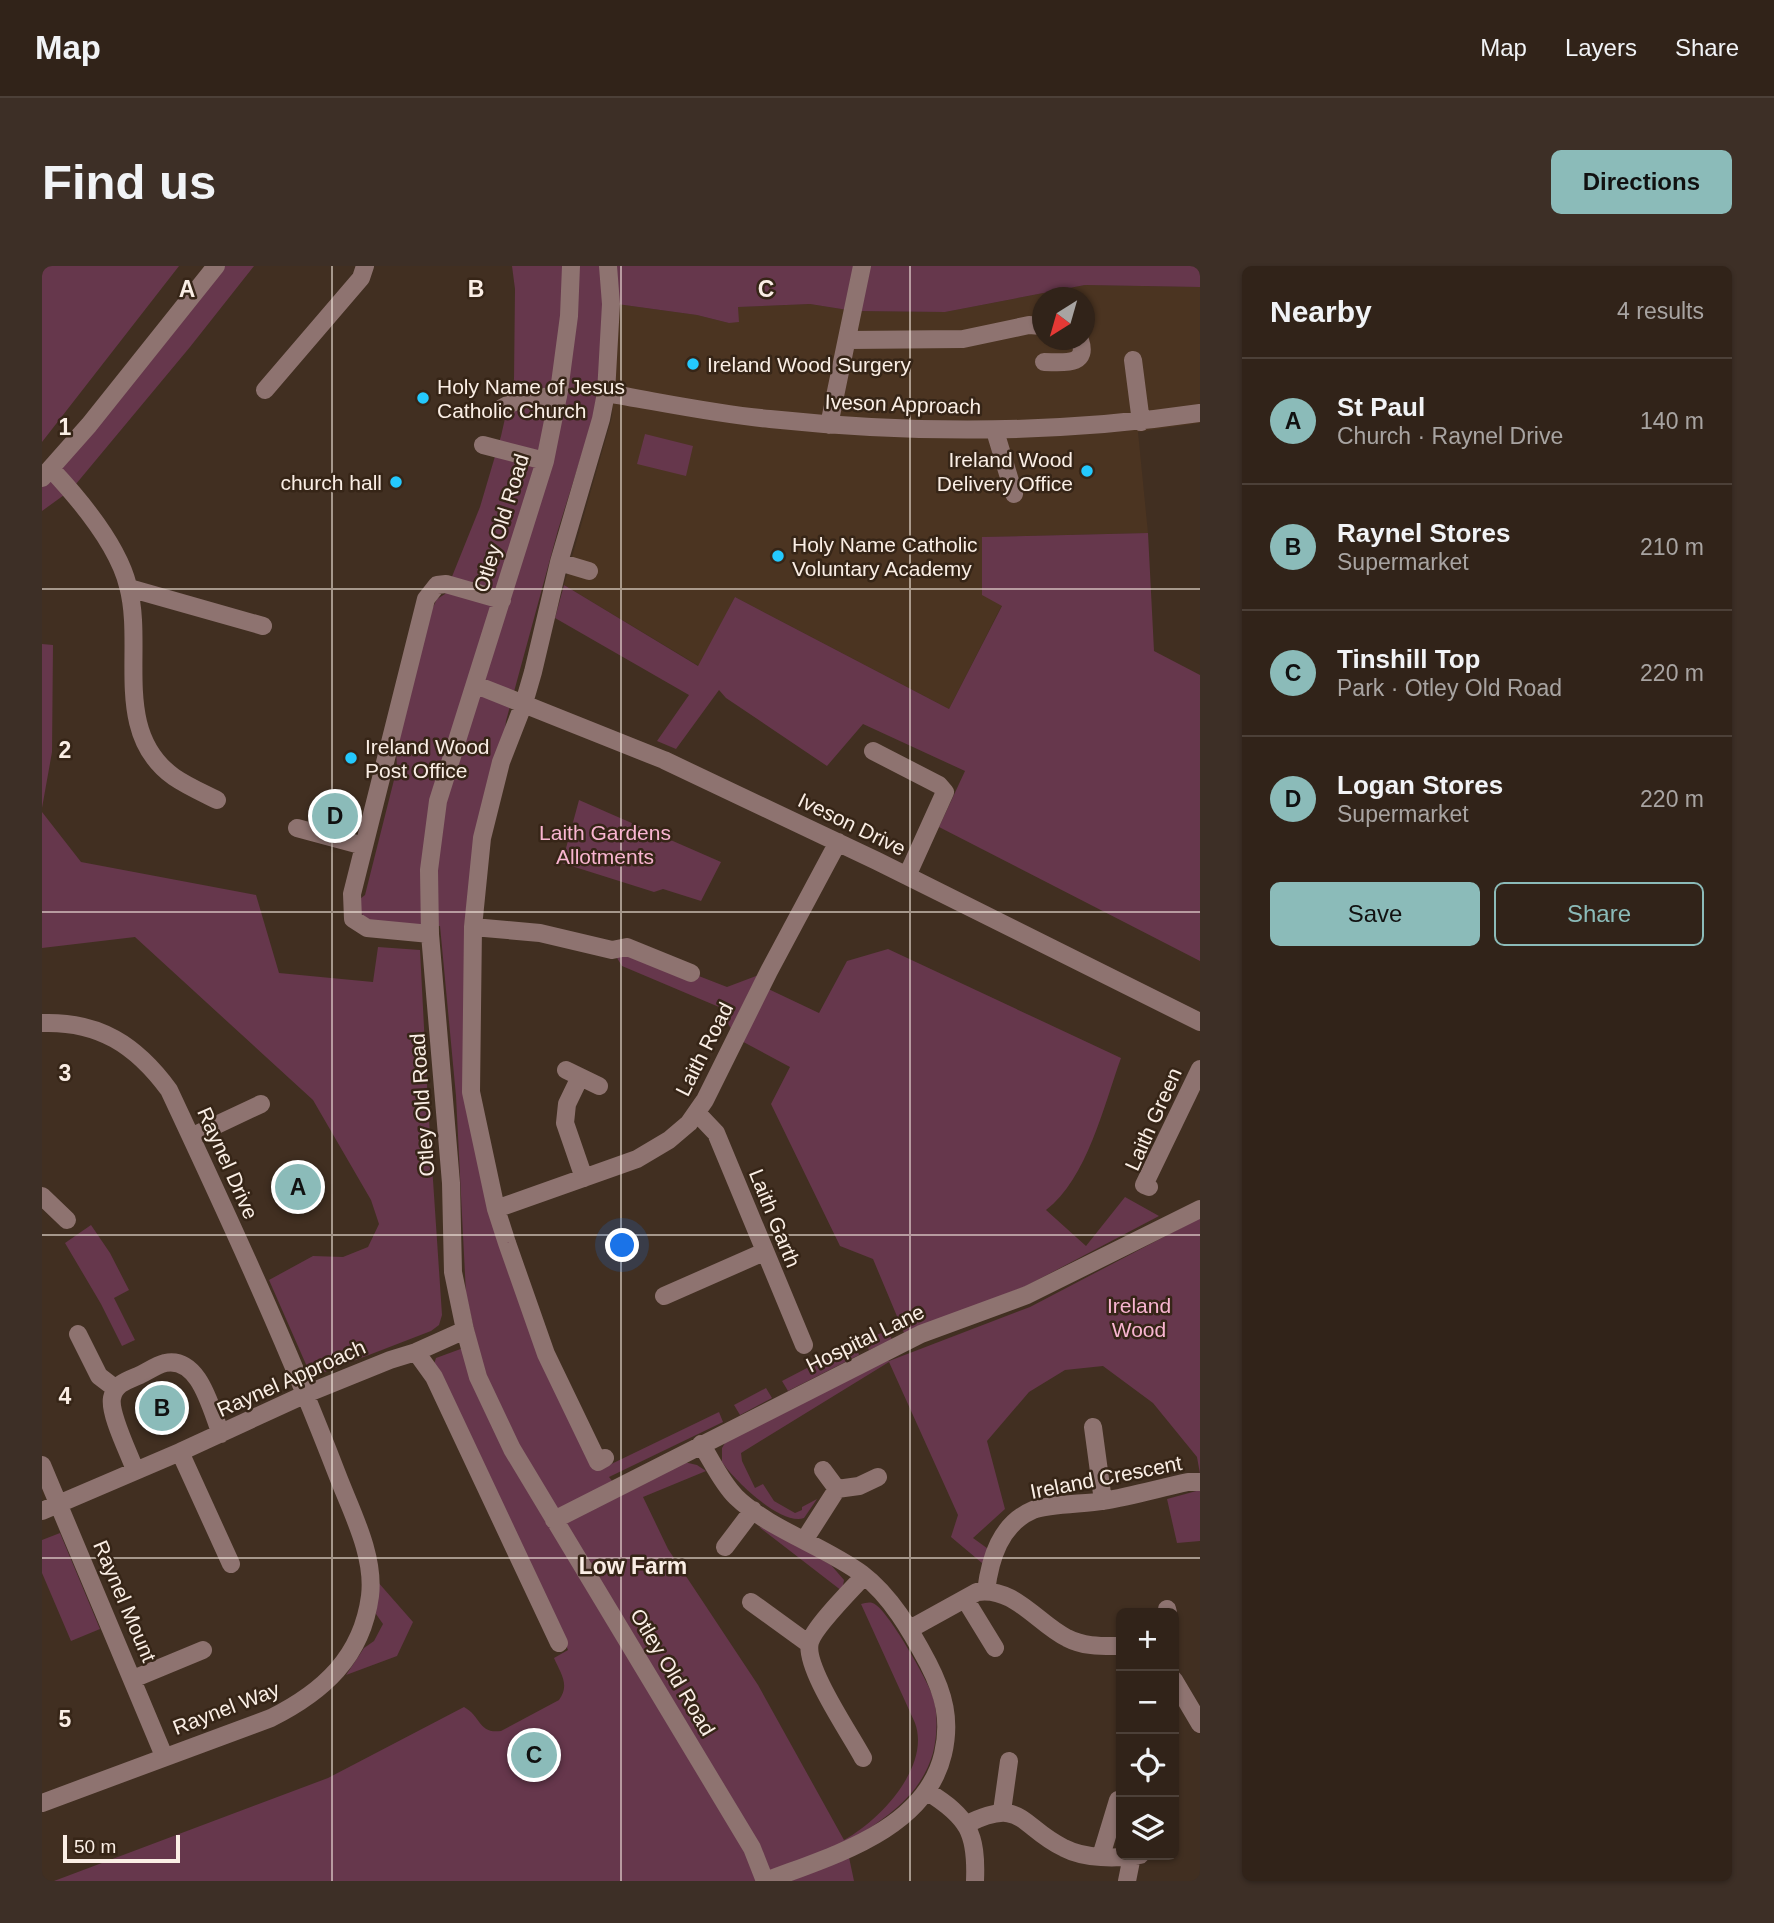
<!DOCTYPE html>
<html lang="en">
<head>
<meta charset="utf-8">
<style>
  :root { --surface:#312319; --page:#3d2f26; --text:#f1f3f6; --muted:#a8a4a2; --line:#4c4038; --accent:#8bbbb9 }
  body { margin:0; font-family:Helvetica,sans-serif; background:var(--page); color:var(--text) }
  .controls { position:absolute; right:21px; bottom:21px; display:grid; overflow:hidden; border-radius:10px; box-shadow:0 2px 5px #0004 }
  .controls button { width:63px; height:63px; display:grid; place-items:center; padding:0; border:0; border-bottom:2px solid var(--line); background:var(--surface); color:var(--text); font:35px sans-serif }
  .compass { position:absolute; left:990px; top:21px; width:63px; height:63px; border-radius:50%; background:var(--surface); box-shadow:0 2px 5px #0004; rotate:217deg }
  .scale { position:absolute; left:21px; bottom:18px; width:117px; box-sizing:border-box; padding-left:7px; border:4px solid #faeee5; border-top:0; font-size:19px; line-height:24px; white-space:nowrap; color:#faeee5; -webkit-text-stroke:5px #362517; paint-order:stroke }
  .you { position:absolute; left:581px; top:980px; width:24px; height:24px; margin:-18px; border:5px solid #fff; border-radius:50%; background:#1a73e8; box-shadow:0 0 0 10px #1a73e833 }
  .badge { display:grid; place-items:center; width:46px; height:46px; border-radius:50%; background:var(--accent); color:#111; font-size:23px; font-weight:700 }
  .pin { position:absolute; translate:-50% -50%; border:4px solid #fff; box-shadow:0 2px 7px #0006 }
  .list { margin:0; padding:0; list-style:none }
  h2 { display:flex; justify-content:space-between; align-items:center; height:91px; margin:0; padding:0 28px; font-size:30px }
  h2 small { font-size:23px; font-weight:400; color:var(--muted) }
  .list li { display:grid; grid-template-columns:46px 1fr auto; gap:21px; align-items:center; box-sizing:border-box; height:126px; padding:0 28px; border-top:2px solid var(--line) }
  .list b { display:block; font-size:26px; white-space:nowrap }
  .list p { margin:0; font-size:23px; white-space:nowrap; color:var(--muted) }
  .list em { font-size:23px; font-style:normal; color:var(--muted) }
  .actions { display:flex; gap:14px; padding:21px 28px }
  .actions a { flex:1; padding:16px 0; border:2px solid var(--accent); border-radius:10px; text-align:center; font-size:24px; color:var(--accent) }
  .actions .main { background:var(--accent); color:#111 }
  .icon { flex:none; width:38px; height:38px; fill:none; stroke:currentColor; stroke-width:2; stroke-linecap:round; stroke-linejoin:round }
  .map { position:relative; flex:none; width:1158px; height:1615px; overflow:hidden; border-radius:10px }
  header { display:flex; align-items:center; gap:42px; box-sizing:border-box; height:98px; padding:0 35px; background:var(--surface); border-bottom:2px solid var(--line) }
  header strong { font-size:33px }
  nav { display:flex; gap:38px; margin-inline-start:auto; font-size:24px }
  .intro { display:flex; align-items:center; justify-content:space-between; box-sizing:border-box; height:168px; padding:0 42px }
  h1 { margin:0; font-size:49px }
  .button { padding:18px 32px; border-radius:10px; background:var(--accent); color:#111; font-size:24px; font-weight:700 }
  main { display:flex; gap:42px; padding:0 42px }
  aside { flex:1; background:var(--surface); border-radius:10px; box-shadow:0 2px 5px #0004 }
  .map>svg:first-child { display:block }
</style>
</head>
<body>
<header>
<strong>Map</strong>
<nav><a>Map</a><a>Layers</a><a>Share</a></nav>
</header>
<div class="intro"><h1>Find us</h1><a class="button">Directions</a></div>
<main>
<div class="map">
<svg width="1158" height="1615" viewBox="0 0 1158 1615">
  <rect width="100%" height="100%" fill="#412f21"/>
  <!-- built -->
  <path fill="#4b3421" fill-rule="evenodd" d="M1043 19 1158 21V157L1096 166 1106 267 941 271 960 339 907 443 693 331 657 400 522 319 570 151 575 38 655 49 687 57 695 41 768 38 812 45 903 46ZM1000 32H1042V74H1000Z"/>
  <!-- green -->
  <path fill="#66374c" d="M0 0H137L0 176Z
    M174 0H212L148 81 29 224 0 245V212Z
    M470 0H559L562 39 555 140 516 264 464 455 459 496 440 572 429 826 504 1088 561 1202 677 1146 681 1156 567 1211 579 1226 642 1196 655 1199 664 1205 601 1231 626 1283 716 1419 802 1574C837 1555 889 1501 873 1457L819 1338C824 1337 829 1335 834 1339 847 1347 889 1419 892 1434 896 1451 895 1471 891 1487 878 1532 841 1554 804 1577L812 1615H12L286 1512 422 1441C439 1450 436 1468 459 1465L517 1434C528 1419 519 1408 512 1392L526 1384 417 1149 391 1101 394 1092 435 1077 424 1028 414 830 398 660 327 656 319 647 318 633 323 629 355 502 354 482 390 343 395 333 403 328 438 241 459 170 472 113 473 23Z
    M574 0H1158V21L1043 19 903 46 812 45 768 38 696 41 697 56 687 57 655 49 575 38Z
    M603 168 651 180 644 210 595 198Z
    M1106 267 1112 385 1158 409V695L897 561 923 505 821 458 785 500 684 432 677 424 634 483 615 475 647 429 513 352 522 319 656 400 693 331 907 443 960 340 940 329V271Z
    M0 378 11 379 10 486 0 542Z
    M537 534 679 596 659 635 621 623 612 626 520 597Z
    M0 546 39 596 214 629 237 707 331 716 336 681 378 684 386 839 400 1049 397 1059 389 1065 275 1109 266 1103 227 1014 271 990 301 991 326 981 337 958 329 934 271 834 93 671 0 682Z
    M846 683 1079 792C1062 839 1045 913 1004 944L1044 980 1083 931 1117 950 982 1021 862 1067 831 993 798 980 729 838 748 801 694 772 677 741 580 700 570 684 649 707 685 721 727 705 720 720 777 747 805 695Z
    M1158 952V1208L1155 1191 1111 1137 1061 1100 1023 1104 987 1126 945 1175 963 1243 931 1272 949 1285 940 1297 909 1271 916 1249 847 1096 699 1187 700 1195 713 1222 721 1218 732 1235 753 1247 760 1244V1241L775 1233 762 1252C739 1260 692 1214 680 1196V1182L686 1172 845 1093 847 1095 988 1041Z
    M49 959 68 987 87 1024 72 1032 93 1074 80 1080 59 1038 23 977Z
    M846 1064 850 1074 827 1084 823 1074Z
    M813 1077 817 1089 746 1125 740 1115Z
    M724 1122 730 1132 698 1149 692 1139Z
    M1158 1224V1275L1135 1277 1125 1233Z
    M717 1261 726 1263 789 1299 802 1314 800 1325Z
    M18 1267 58 1363 29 1375 0 1307V1274Z
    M335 1315 371 1356 355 1390 304 1409 322 1382 332 1375 341 1358 334 1348Z"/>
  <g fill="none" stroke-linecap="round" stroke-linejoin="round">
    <!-- minor -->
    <path stroke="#8e7370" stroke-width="18" d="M529 0 527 50 517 125 503 195 396 535 387 604 388 668 409 917 411 1006 423 1064 436 1111 470 1183 710 1582 723 1615
      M806 74 921 73 987 59 1000 60
      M1091 94 1099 156
      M1002 96C1020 96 1047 101 1038 74
      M223 124 319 12 323 0
      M564 127C618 136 673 148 728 153 871 168 1016 168 1158 147
      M458 143C478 131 493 130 516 131
      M787 159 820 0
      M953 165 972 228
      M441 179 503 195
      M10 204C38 234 76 279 86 320 103 383 69 466 132 511 145 520 161 527 175 534
      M0 212 47 159 174 0
      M517 296 547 305
      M87 322 221 360
      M434 419 622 494 835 595 1158 756
      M831 485 897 519 903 526 865 610
      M255 562 322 580
      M431 661 498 667 570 684 585 681 649 707
      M388 668 325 662 311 653 310 628 384 333 395 319 404 318 460 334
      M0 757C57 755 94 779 127 824 186 950 245 1078 295 1208 309 1245 333 1289 328 1330 320 1391 281 1426 229 1452L0 1537
      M524 804 557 820
      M538 811 525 838 523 857 542 912
      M655 847 674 867 762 1079
      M149 871 219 838
      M1107 921 1102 919 1158 803
      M0 930 25 954
      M454 943 595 893 627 874 647 857 663 834 727 705 796 576
      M622 1030 722 986
      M36 1068 57 1110 74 1123
      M374 1086 392 1111 517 1377
      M1051 1161 1061 1235
      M659 1178C670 1195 679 1216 694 1231 727 1263 782 1280 820 1308 849 1330 869 1365 886 1397 902 1428 909 1454 901 1488 883 1565 788 1590 724 1615
      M138 1186 189 1298
      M563 1192 556 1196 504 1088 465 977 454 943 429 826 431 661 440 572 459 496 482 437 491 406 517 296 559 153 564 127 569 38 566 0
      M0 1199 122 1490
      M93 1204C87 1187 67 1148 70 1132 73 1117 87 1114 98 1109 106 1105 115 1099 123 1097 158 1090 169 1144 179 1168
      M781 1204 795 1223 817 1220 836 1211
      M0 1245 138 1186 264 1128 348 1094 374 1086 423 1064
      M512 1254 879 1068 985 1029 1158 943
      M763 1273 795 1223
      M683 1281 711 1244
      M944 1325C948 1293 958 1258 991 1244 1006 1238 1044 1238 1061 1235 1090 1230 1118 1222 1146 1216H1158
      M923 1333 953 1382
      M709 1336 767 1378
      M1125 1343 1126 1347
      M868 1363 935 1326C972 1320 996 1358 1025 1372 1042 1381 1061 1380 1079 1380
      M91 1413 161 1384
      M1132 1414 1158 1458
      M821 1492C809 1469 761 1400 768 1376 772 1361 810 1323 822 1310
      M886 1526C926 1551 935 1567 933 1615
      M960 1545 967 1495
      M925 1558C981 1530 978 1561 1022 1582 1043 1593 1075 1593 1098 1589
      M1059 1590 1076 1534
      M1085 1615 1090 1590"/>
  </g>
  <!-- grid -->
  <path fill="none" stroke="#faeee5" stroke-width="2" stroke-opacity="0.55" d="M290 0V1615M579 0V1615M868 0V1615M0 323H1158M0 646H1158M0 969H1158M0 1292H1158"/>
  <!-- markers -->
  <g fill="#24c9fe" stroke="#362517" stroke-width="2.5">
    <circle cx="651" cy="98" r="7"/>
    <circle cx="381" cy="132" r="7"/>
    <circle cx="1045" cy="205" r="7"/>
    <circle cx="354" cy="216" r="7"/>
    <circle cx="736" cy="290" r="7"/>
    <circle cx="309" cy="492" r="7"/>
  </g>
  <g text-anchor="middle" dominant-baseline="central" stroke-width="5" stroke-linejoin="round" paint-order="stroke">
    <!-- poi labels -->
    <g font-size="21" fill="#faeee5" stroke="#362517" text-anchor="start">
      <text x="665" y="98">Ireland Wood Surgery</text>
      <text x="395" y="120">Holy Name of Jesus<tspan x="395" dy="24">Catholic Church</tspan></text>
      <text x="1031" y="193" text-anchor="end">Ireland Wood<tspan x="1031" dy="24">Delivery Office</tspan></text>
      <text x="340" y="216" text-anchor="end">church hall</text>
      <text x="750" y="278">Holy Name Catholic<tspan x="750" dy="24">Voluntary Academy</tspan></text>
      <text x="323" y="480">Ireland Wood<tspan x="323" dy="24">Post Office</tspan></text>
    </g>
    <!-- street labels -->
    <g font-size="21" fill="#faeee5" stroke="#362517">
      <text transform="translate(861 138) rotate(2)">Iveson Approach</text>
      <text transform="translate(459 257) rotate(-73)">Otley Old Road</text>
      <text transform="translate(810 558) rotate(26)">Iveson Drive</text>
      <text transform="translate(662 783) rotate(-63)">Laith Road</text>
      <text transform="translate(380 839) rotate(-94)">Otley Old Road</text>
      <text transform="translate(1111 853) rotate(-66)">Laith Green</text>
      <text transform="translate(186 897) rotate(66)">Raynel Drive</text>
      <text transform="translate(733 952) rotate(68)">Laith Garth</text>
      <text transform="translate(823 1072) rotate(-26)">Hospital Lane</text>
      <text transform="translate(249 1112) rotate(-24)">Raynel Approach</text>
      <text transform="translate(1064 1211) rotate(-11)">Ireland Crescent</text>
      <text transform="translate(83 1335) rotate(67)">Raynel Mount</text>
      <text transform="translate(631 1406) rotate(59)">Otley Old Road</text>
      <text transform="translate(184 1442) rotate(-21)">Raynel Way</text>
    </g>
    <!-- park labels -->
    <g font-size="21" fill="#f9b5d1" stroke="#362517">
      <text x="563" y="566">Laith Gardens<tspan x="563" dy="24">Allotments</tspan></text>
      <text x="1097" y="1039">Ireland<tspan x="1097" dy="24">Wood</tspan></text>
    </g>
    <!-- neighbourhood labels -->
    <g font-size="23" font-weight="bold" fill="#faeee5" stroke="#362517">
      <text x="591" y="1300">Low Farm</text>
    </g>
  </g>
  <g font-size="23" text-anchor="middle" font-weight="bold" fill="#faeee5" stroke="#362517" stroke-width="5" stroke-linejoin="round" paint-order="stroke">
    <text x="145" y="31">A</text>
    <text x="434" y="31">B</text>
    <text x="724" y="31">C</text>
    <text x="23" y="169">1</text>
    <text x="23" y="492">2</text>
    <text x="23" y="815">3</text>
    <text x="23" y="1138">4</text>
    <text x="23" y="1461">5</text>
  </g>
</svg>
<div class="controls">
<button>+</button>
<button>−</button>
<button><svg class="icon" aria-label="locate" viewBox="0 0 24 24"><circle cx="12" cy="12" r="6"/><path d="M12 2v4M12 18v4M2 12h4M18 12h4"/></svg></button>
<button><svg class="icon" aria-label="layers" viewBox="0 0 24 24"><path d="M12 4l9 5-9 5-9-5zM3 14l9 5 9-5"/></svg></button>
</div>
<svg class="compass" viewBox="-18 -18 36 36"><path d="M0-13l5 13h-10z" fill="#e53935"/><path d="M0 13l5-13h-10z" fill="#a8a4a2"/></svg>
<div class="scale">50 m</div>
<div class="you"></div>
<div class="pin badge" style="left:256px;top:921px">A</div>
<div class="pin badge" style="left:120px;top:1142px">B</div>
<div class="pin badge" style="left:492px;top:1489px">C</div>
<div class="pin badge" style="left:293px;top:550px">D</div>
</div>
<aside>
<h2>Nearby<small>4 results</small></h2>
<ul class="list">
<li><span class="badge">A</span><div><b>St Paul</b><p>Church · Raynel Drive</p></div><em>140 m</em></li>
<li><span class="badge">B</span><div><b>Raynel Stores</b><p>Supermarket</p></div><em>210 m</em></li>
<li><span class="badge">C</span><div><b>Tinshill Top</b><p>Park · Otley Old Road</p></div><em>220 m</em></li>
<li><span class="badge">D</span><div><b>Logan Stores</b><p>Supermarket</p></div><em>220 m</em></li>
</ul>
<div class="actions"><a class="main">Save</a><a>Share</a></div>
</aside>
</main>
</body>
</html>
